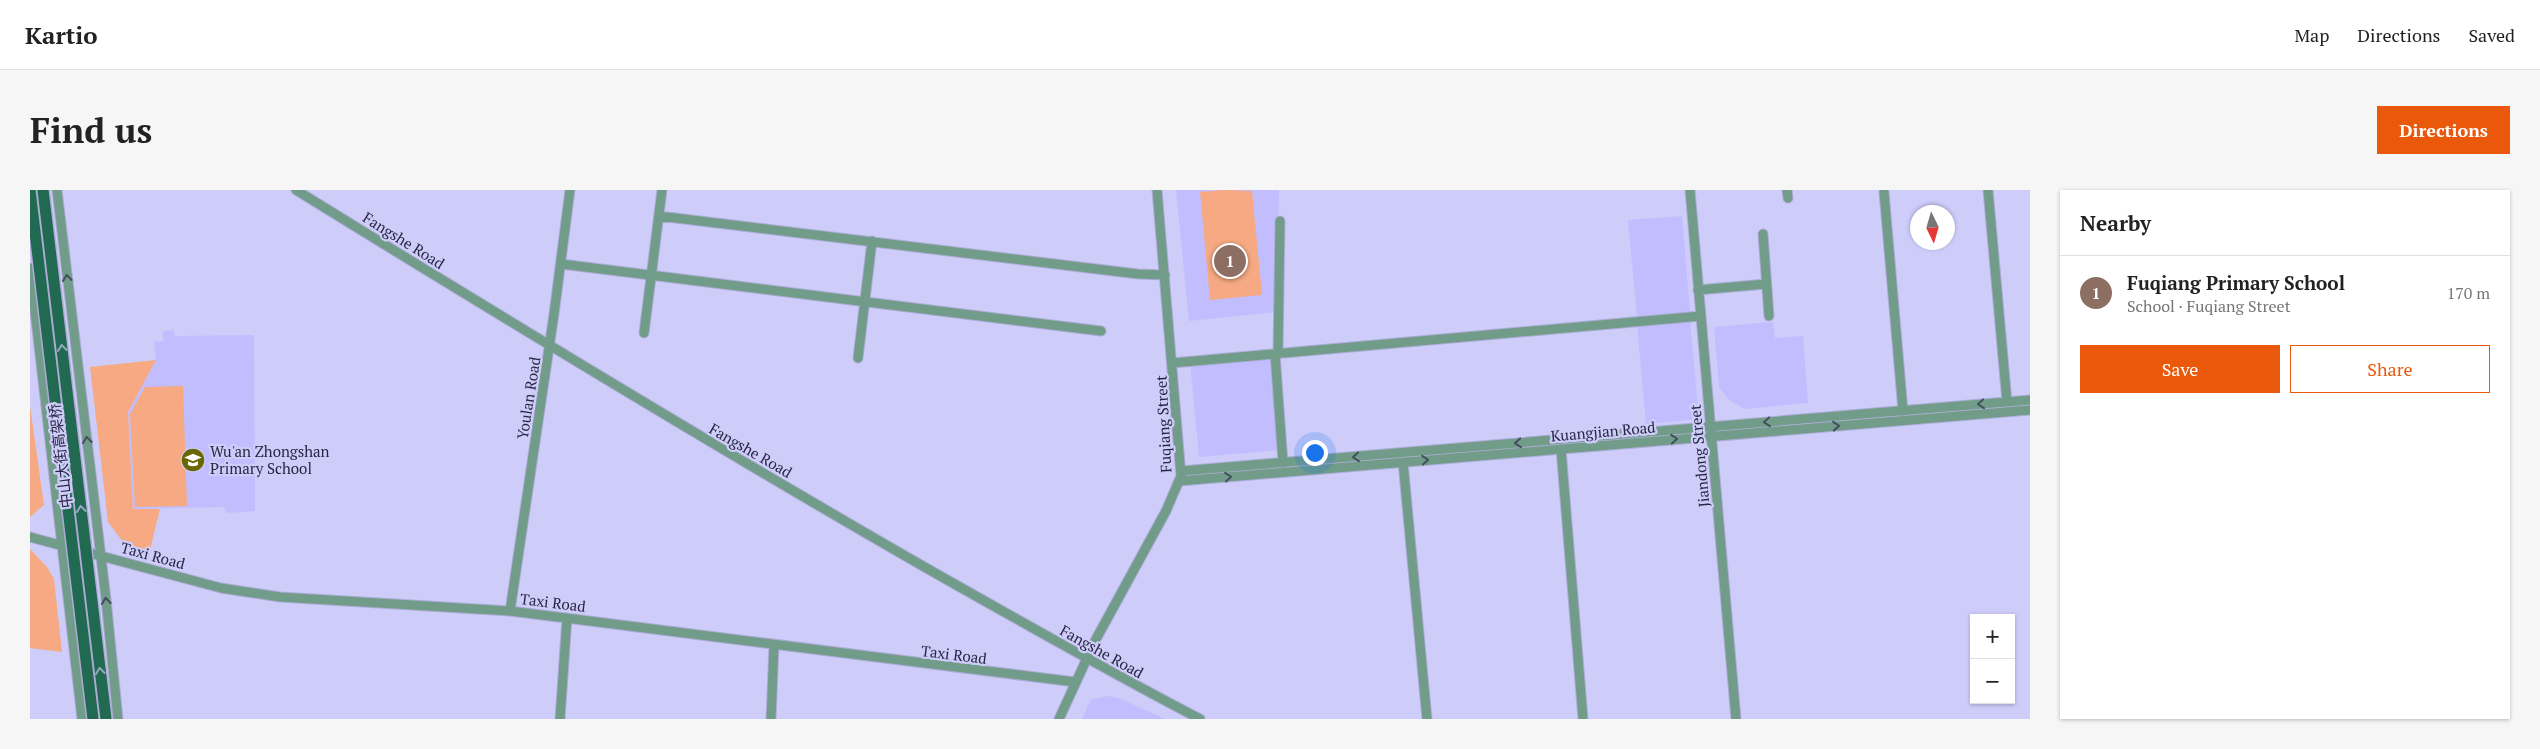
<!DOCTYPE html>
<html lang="en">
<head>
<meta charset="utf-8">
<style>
  :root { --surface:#fff; --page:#f6f6f6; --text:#222; --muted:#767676; --line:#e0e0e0; --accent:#ea580c }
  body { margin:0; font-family:"PT Serif","Noto Sans SC",serif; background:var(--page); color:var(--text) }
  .controls { position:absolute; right:15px; bottom:15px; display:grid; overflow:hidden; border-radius:0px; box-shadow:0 1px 4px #0004 }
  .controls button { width:45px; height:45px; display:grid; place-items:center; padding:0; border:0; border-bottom:1px solid var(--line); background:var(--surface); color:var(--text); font:25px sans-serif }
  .compass { position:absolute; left:1880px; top:15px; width:45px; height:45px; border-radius:50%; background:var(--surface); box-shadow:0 1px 4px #0004; rotate:175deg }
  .you { position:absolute; left:1284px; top:262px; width:18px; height:18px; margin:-12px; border:4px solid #fff; border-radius:50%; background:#1a73e8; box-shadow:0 0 0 8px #1a73e833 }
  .badge { display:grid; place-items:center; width:32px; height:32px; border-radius:50%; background:var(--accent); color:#fff; font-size:16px; font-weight:700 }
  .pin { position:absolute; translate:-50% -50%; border:2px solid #fff; box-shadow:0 1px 5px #0006 }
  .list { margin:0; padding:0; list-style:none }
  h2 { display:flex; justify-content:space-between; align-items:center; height:65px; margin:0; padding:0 20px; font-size:21px }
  h2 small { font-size:16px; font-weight:400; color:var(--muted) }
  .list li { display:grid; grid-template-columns:32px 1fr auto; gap:15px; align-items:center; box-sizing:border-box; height:75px; padding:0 20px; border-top:1px solid var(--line) }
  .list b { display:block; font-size:19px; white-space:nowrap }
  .list p { margin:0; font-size:16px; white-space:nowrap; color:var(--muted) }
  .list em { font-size:16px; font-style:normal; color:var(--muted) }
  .actions { display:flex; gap:10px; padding:15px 20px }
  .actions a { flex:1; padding:11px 0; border:1px solid var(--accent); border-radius:0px; text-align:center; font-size:18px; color:var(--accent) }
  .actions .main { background:var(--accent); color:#fff }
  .map { position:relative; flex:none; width:2000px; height:529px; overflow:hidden; border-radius:0px }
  header { display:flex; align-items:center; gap:30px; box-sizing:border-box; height:70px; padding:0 25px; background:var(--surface); border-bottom:1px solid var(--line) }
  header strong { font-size:24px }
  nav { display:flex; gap:28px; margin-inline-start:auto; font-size:18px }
  .intro { display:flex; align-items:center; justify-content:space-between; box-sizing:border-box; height:120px; padding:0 30px }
  h1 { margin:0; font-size:35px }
  .button { padding:12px 22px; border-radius:0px; background:var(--accent); color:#fff; font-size:18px; font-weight:700 }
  main { display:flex; gap:30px; padding:0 30px }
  aside { flex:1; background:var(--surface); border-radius:0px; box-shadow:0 1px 4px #0004 }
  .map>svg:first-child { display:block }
</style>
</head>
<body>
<header>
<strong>Kartio</strong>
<nav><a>Map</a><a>Directions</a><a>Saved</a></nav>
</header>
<div class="intro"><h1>Find us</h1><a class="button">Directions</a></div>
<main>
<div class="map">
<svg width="2000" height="529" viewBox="0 0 2000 529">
  <rect width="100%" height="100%" fill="#cecdfa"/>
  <!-- built -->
  <path fill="#c1bdfe" d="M1146 0H1249L1246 122 1159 131Z
    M1652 26 1660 123 1607 127 1598 30Z
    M1660 130 1669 229 1616 234 1607 134Z
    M1743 132 1745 148 1773 146 1778 213 1715 219 1699 210 1689 197 1684 137Z
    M144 140 145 146 224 145 225 321 197 323 194 317 103 319 98 222 126 170 124 152 133 151V141Z
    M1244 165 1250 260 1169 267 1160 172Z
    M1078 506 1089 508 1135 529H1052L1061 509Z"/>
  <!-- green -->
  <path fill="#f6a983" d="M1194 0 1222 1 1232 105 1180 110 1170 2Z
    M126 170 98 222 103 319H130L119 364 108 362 96 356 78 332 60 177Z
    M153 196 157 316 105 317 100 224 115 197Z
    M0 216 14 315 0 327Z
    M0 359 17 377 24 389 32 462 0 458Z"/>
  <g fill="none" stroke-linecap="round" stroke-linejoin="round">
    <!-- minor casing -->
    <g stroke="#adacd5" stroke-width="11">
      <path id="minor" d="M27 0 76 409 88 529
        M266 0C475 129 685 257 898 379 988 430 1078 481 1170 529
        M1660 0 1706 529
        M1757 0 1758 8
        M1958 0 1977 212
        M1854 2 1873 221
        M629 26 1108 84 1135 85
        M1733 44 1739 126
        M531 74 1071 141
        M0 78 52 529
        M1668 100 1736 94
        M614 143 632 0
        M1248 163 1250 31
        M1245 164 1253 273
        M828 168 842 51
        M1142 173 1671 126
        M1531 259 1553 529
        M1373 272 1397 529
        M1151 281 2000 210
        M1149 291 2000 220
        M0 347 191 398 250 407 480 421 1045 492
        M480 421 524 124 540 0
        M530 529 537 428
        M741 529 744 455
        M1029 529 1065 451 1136 321 1151 286 1127 0"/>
    </g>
    <!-- minor -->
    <use href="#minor" stroke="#719c8a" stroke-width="9"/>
    <!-- major-bridge casing -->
    <g stroke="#adacd5" stroke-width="14" stroke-linecap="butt">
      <path id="major-bridge" d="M0 0 63 529
        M13 0 76 529"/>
    </g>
    <!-- major-bridge -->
    <use href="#major-bridge" stroke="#216951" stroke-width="11"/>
  </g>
  <!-- one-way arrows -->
  <defs><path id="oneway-chevron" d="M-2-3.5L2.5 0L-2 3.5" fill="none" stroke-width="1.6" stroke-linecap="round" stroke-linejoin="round" transform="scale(1.25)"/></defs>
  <g stroke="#424f5c">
    <use href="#oneway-chevron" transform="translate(37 88) rotate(-97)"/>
    <use href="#oneway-chevron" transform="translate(1951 214) rotate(175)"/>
    <use href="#oneway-chevron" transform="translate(1737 232) rotate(175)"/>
    <use href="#oneway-chevron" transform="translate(1806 236) rotate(-5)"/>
    <use href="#oneway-chevron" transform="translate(1644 249) rotate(-5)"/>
    <use href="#oneway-chevron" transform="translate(57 250) rotate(-97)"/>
    <use href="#oneway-chevron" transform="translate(1488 253) rotate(175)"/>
    <use href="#oneway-chevron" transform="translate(1326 267) rotate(175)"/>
    <use href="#oneway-chevron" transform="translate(1395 270) rotate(-5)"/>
    <use href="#oneway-chevron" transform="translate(1198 287) rotate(-5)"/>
    <use href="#oneway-chevron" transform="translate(76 411) rotate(-96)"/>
  </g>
  <g stroke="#91aabf">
    <use href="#oneway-chevron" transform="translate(32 158) rotate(-97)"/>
    <use href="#oneway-chevron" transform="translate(51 319) rotate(-97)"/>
    <use href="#oneway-chevron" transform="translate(70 481) rotate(-97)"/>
  </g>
  <!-- icons -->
  <defs>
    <g id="school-disc" transform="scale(1.25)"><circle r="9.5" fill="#6a6600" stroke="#cecdfa"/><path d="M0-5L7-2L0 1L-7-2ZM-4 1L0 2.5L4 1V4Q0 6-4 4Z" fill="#fff"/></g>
  </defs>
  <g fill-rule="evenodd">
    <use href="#school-disc" x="163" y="270"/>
  </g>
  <g text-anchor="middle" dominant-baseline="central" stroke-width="4.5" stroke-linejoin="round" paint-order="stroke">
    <!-- street labels -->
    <g font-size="15" fill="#292643" stroke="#cecdfa">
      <text transform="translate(374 50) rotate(32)">Fangshe Road</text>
      <text transform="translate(498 208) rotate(-81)">Youlan Road</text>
      <text transform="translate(1133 234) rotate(-93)">Fuqiang Street</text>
      <text transform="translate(1573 241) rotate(-5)">Kuangjian Road</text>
      <text transform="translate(721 260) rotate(30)">Fangshe Road</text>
      <text transform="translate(30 266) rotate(-97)">中山大街高架桥</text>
      <text transform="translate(1669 266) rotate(-95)">Jiandong Street</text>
      <text transform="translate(123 365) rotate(15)">Taxi Road</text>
      <text transform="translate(523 412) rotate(7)">Taxi Road</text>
      <text transform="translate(1072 461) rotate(29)">Fangshe Road</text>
      <text transform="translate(924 464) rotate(7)">Taxi Road</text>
    </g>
    <!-- poi labels -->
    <g font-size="15" fill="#292643" stroke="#cecdfa" text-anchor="start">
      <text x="180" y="261">Wu'an Zhongshan<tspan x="180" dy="17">Primary School</tspan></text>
    </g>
  </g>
</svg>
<div class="controls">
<button>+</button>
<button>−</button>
</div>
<svg class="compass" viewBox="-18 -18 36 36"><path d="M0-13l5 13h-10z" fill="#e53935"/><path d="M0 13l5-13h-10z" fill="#767676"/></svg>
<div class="you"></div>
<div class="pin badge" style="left:1200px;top:71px;background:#8d6e63">1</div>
</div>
<aside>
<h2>Nearby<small></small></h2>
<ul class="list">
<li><span class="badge" style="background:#8d6e63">1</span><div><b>Fuqiang Primary School</b><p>School · Fuqiang Street</p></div><em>170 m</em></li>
</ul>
<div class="actions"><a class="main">Save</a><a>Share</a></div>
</aside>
</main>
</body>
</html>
